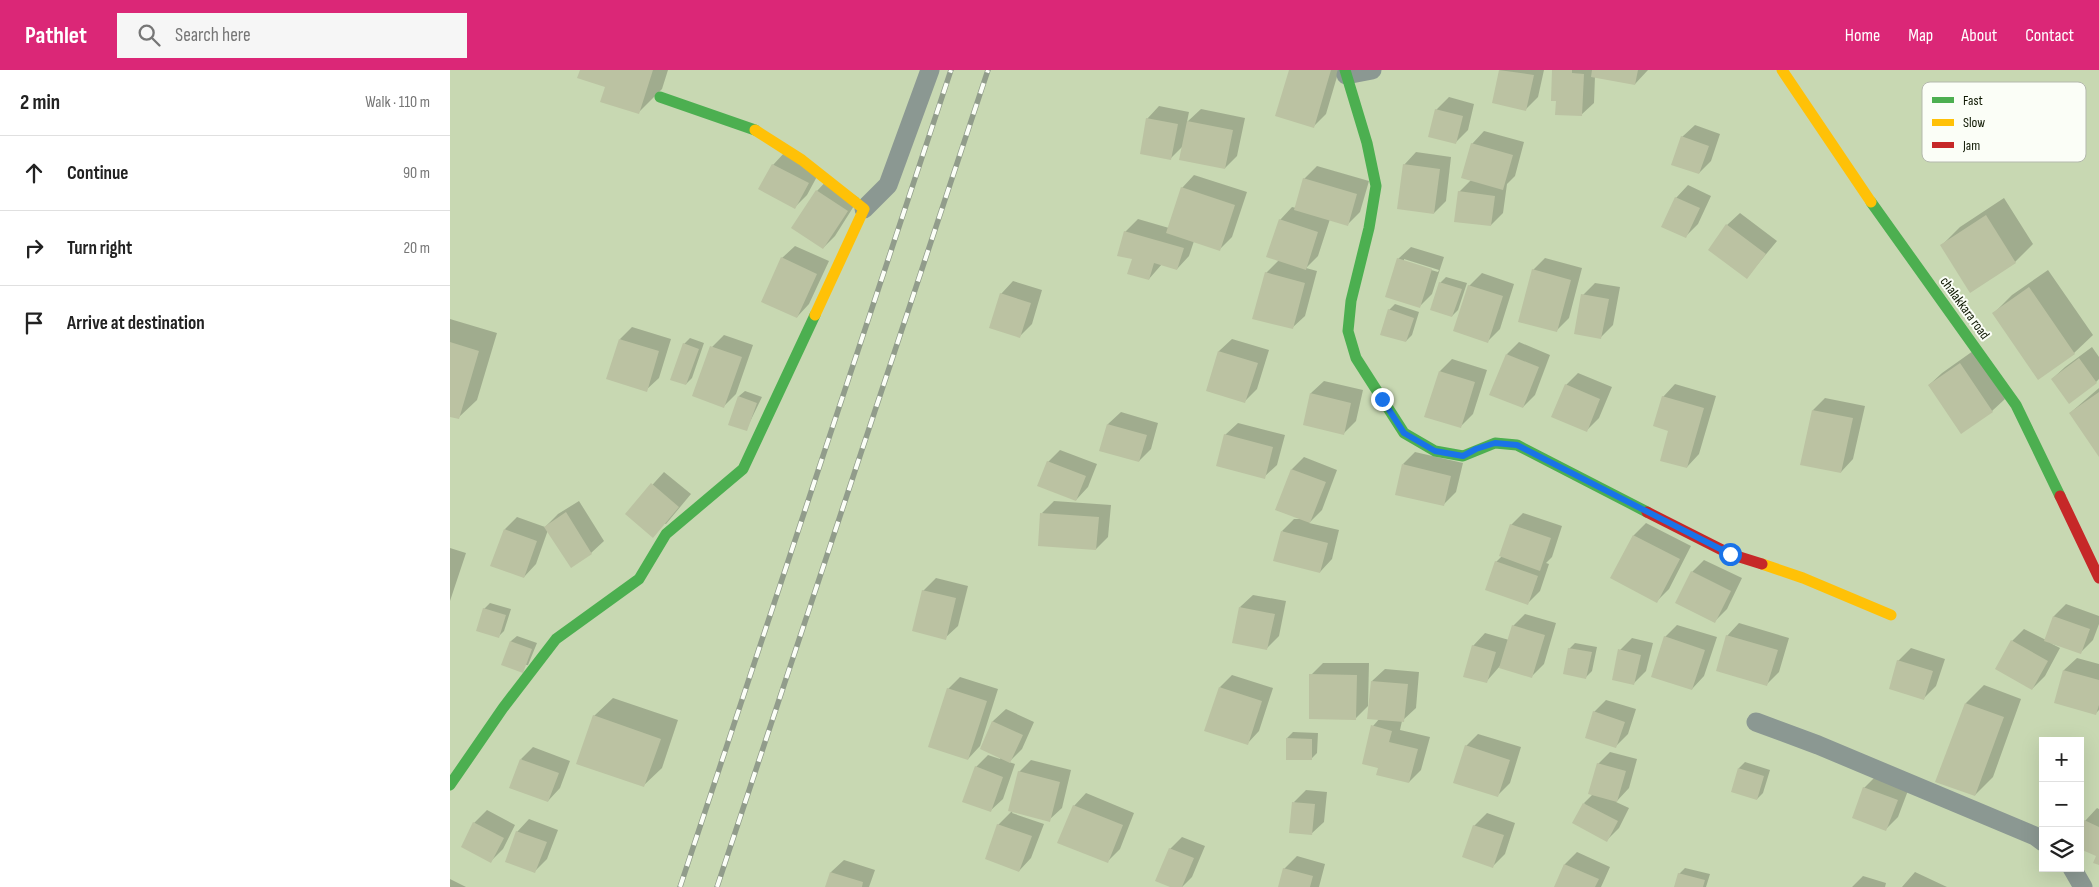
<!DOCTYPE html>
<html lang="en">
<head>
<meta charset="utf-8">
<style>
  :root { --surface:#fff; --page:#f6f6f6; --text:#222; --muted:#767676; --line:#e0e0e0; --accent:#db2777 }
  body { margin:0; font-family:"Sofia Sans Condensed",sans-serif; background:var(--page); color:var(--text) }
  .controls { position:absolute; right:15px; bottom:15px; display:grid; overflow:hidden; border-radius:0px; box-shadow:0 5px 20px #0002 }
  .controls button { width:45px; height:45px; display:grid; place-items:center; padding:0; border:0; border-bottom:1px solid var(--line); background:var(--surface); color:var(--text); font:25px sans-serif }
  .stop { position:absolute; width:15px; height:15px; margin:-11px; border:4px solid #1a73e8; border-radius:50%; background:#fff }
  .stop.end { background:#1a73e8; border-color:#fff; box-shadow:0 1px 5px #0008 }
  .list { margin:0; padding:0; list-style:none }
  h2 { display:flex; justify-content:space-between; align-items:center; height:65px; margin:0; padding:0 20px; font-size:21px }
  h2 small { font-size:16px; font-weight:400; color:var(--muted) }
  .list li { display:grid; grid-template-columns:32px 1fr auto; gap:15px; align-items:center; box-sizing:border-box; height:75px; padding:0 20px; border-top:1px solid var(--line) }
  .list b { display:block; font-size:19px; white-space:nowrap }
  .list em { font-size:16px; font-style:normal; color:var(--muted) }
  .icon { flex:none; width:28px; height:28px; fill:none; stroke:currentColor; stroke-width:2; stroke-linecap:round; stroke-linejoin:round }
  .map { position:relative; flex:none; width:1649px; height:817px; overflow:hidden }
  header { display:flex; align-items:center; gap:30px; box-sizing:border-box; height:70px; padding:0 25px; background:var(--accent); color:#fff }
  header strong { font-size:24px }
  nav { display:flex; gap:28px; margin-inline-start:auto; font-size:18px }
  .search { width:350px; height:45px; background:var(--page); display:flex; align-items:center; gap:12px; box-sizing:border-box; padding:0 18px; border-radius:0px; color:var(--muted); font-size:19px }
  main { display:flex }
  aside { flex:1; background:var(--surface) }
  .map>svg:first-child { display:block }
</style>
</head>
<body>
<header>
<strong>Pathlet</strong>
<div class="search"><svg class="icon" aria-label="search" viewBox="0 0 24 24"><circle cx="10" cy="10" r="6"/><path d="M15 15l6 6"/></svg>Search here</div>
<nav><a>Home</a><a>Map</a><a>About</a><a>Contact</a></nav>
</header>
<main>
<aside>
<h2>2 min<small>Walk · 110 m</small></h2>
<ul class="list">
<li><svg class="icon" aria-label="ahead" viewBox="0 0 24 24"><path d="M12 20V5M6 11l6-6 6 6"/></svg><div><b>Continue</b></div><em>90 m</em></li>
<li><svg class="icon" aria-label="right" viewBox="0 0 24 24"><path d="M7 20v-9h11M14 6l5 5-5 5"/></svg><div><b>Turn right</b></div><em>20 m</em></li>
<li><svg class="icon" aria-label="arrive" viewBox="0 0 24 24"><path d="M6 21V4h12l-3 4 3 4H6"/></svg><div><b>Arrive at destination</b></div></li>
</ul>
</aside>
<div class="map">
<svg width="1649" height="817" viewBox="0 0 1649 817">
  <rect width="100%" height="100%" fill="#c8d8b2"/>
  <!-- shadow -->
  <path fill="#0003" fill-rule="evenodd" d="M131 0H218L212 19 188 43 157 17Z
    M840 0H889L876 44 864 56Z
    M1050 0H1094L1088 27 1076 39 1043 32Z
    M1103 0H1198L1185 14 1145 6 1144 33 1131 45 1107 30Z
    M999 27 1024 34 1018 60 1005 73 986 40Z
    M709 36 739 42 737 52 751 39 795 48 787 86 775 98 733 76 721 88 697 49Z
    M1245 55 1270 64 1261 91 1249 103 1232 67Z
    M1034 61 1074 72 1065 106 1057 114 1053 143 1041 155 1009 122 1021 110 1022 74Z
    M335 82 370 101 357 125 345 137 323 95Z
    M966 82 1001 87 996 131 984 143 954 95Z
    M867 96 919 111 910 142 898 154 880 149 868 186 856 198 867 201 855 246 842 258 816 203 829 190 830 150 842 137 846 138 854 109Z
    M744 105 797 122 782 167 770 179 744 171 739 186 727 199 712 194 699 209 683 188 675 162 688 149 719 158 732 118Z
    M379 108 409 128 385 166 373 178 367 121Z
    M1238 115 1261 126 1248 154 1236 166 1226 128Z
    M1554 128 1583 174 1565 192 1492 175 1510 157Z
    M1290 143 1327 171 1297 207 1277 155Z
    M345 176 379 191 359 234 347 247 332 188Z
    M961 177 994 187 982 224 970 236 948 189ZM954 189 989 200 988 202 954 192Z
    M1095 188 1132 198 1119 248 1107 260 1083 200Z
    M1598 200 1643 265 1624 283 1588 309 1544 243 1562 225Z
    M1032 203 1064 214 1050 259 1038 271 1019 216Z
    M996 207 1017 213 1008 240 1002 246 990 213Z
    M563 211 592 220 582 254 570 266 551 224Z
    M1145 213 1170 217 1163 255 1150 268 1133 225Z
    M945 234 969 242 962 265 956 271 939 240Z
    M0 249 47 263 27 330 8 348 0 345Z
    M182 257 221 269 209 308 196 320 170 269Z
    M274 265 303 275 286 324 274 336 262 277Z
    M240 268 254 273 242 308 236 314 234 274Z
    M782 269 819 280 807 319 795 331 757 320 769 281Z
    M1069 272 1100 285 1085 325 1073 337 1057 284Z
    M1642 277 1649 287V309L1646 312 1602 309 1615 297Z
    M1523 281 1555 329 1542 341 1511 362 1479 315 1492 303Z
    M1002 289 1037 300 1023 344 1010 357 990 301Z
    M1128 303 1162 317 1149 348 1137 360 1116 315Z
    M874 311 913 320 906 351 894 363 854 354 861 323Z
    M1225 314 1266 326 1249 384 1237 397 1220 360 1213 327Z
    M1649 318V384L1620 343Z
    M295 321 312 327 296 360 289 326Z
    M1375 328 1415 336 1403 389 1391 402 1363 340Z
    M671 342 708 353 701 379 689 391 651 380 658 354Z
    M788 353 835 365 827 395 814 407 775 365Z
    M610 380 647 394 638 417 626 430 598 392Z
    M965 382 1013 393 1006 422 994 434 953 394Z
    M854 387 887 400 872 440 859 453 889 460 882 489 870 502 832 461 844 449H852L827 440 842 399Z
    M214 402 241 424 216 454 177 443Z
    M129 431 154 471 141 483 98 460 86 494 74 507 55 459 67 447 95 457 108 444Z
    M604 431 661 435 658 467 646 479 592 443Z
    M1073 443 1112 456 1102 487 1096 493 1099 494 1090 521 1078 533 1046 492 1052 486 1061 455Z
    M1196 453 1241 476 1219 519 1207 531 1162 508 1184 465Z
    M0 478 16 483 0 531Z
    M1254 490 1292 508 1277 539 1265 551 1242 502Z
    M486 508 518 516 508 556 495 568 473 521Z
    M803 525 836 531 829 566 817 578 790 537Z
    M40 533 61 539 54 561 48 567 34 539Z
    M1616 534 1649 546V554L1643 570 1631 582 1600 573 1610 578 1595 606 1582 619 1562 571 1574 559 1596 570 1604 546Z
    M1075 544 1106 553 1094 594 1082 606 1050 596 1036 612 1023 576 1035 563 1059 570 1063 556Z
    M1289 553 1339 568 1329 602 1317 614 1277 566Z
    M1227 555 1267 567 1254 606 1242 619 1215 567Z
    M67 566 87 573 78 595 53 594 61 571Z
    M1182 568 1203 573 1196 601 1184 613 1170 580Z
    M1125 573 1147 577 1142 601 1136 607 1119 579Z
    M1461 578 1495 589 1486 616 1474 628 1448 591Z
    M1627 588 1649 594V640L1646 643 1606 632 1614 600Z
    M873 593H919L918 636 905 649 861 605Z
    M935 599 969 602 966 638 952 651 950 660 980 667 971 700 959 712 929 697 923 656 930 648 922 611Z
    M782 605 823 618 809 661 797 674 770 617Z
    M510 607 548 619 530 676 518 689 498 619Z
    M1534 615 1571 629 1543 707 1525 725 1516 633Z
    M163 628 228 650 212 698 193 716 144 646Z
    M1156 630 1186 639 1178 664 1166 676 1144 642Z
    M556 639 584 652 572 679 559 692 565 694 553 729 540 741 526 697 538 685 550 689 551 687 531 678 543 651Z
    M843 662 868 663 867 683 861 689 837 668Z
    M1028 664 1071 677 1060 713 1047 726 1016 676Z
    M83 677 120 691 110 718 98 731 71 689Z
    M1160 682 1187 689 1179 718 1166 732 1179 738 1169 758 1157 770 1134 733 1143 724 1148 694Z
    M581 690 621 700 612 738 599 750 563 741 562 743 594 754 581 788 569 801 548 755 562 741 569 702Z
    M1295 692 1320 700 1313 723 1307 729 1282 721 1289 698Z
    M1426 706 1459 718 1448 747 1436 759 1414 718Z
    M856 720 877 722 874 752 861 764 844 732Z
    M636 723 684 743 670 779 657 792 624 736Z
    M1647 738 1649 739V794L1635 751Z
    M37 740 65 755 53 779 41 791 24 753Z
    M1037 743 1065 753 1055 784 1042 797 1024 756Z
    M79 749 108 760 97 789 85 801 67 762Z
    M732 767 755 776 742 807 732 817H723L720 779Z
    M1127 782 1160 797 1151 817H1105L1115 794Z
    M847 786 875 794 869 817H829L834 799Z
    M394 790 425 800 419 817H377L381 802Z
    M1235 798 1260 804 1256 817H1225L1229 804Z
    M1465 802 1497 817H1452Z
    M1413 806 1436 813 1435 817H1402Z
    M0 809 16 817H0Z"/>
  <!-- building -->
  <path fill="#bbc2a2" d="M130 0H203L189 44 150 32 155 17 127 8Z
    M839 0H881L864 58 825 46Z
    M1049 0 1084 5 1076 41 1042 33Z
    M1102 0H1122V3L1134 4 1132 46 1105 45 1106 31H1101Z
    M1142 0H1188L1185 15 1141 7Z
    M985 39 1013 46 1006 74 978 67Z
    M696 48 728 54 721 90 690 84Z
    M737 51 783 60 775 99 729 90Z
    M1231 66 1259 76 1249 104 1221 95Z
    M1021 73 1063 85 1053 120 1011 108Z
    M322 94 359 113 345 139 308 119Z
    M953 94 990 99 984 144 947 139Z
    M853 108 907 124 898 156 844 140Z
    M731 117 785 135 770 181 716 163Z
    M366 120 398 141 373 179 341 158Z
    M1008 121 1045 126 1041 156 1004 152Z
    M1225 127 1250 138 1236 168 1211 157Z
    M1536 145 1566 193 1520 223 1490 175Z
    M829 149 868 162 856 200 816 187Z
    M1276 154 1316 184 1297 209 1258 180Z
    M674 161 734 178 727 200 704 193 699 210 677 204 682 189 667 186Z
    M331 187 367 204 347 248 311 232Z
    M947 188 982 199 970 238 935 227Z
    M1082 199 1121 210 1107 262 1068 252Z
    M815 202 855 213 843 259 802 249Z
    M989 212 1012 219 1002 247 980 240Z
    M1018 215 1053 226 1038 273 1003 261Z
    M1579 217 1625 284 1588 310 1542 243Z
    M550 223 581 233 570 268 539 258Z
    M1131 224 1159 229 1151 269 1124 264Z
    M938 239 964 248 956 272 930 265Z
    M169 269 209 281 197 322 156 309Z
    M0 272 29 281 9 349 0 347Z
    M233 273 249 279 236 315 220 310Z
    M260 276 292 287 274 338 242 326Z
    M768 281 808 293 795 333 756 321Z
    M1056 284 1089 297 1073 338 1039 325Z
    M1629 288 1647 313 1619 334 1601 309Z
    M1510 293 1543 342 1511 364 1478 315Z
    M989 301 1025 312 1011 358 974 347Z
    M1115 314 1150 329 1137 362 1101 347Z
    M1649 322V387L1619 343Z
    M860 323 901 333 894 365 853 355Z
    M288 326 307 333 297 361 278 355Z
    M1212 326 1254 338 1237 398 1210 391 1218 361 1203 356Z
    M1362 340 1403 348 1391 403 1350 395Z
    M657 354 697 365 689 392 649 381Z
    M774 364 823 377 815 409 766 396Z
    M597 391 636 406 626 431 587 416Z
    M952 394 1001 406 994 436 945 425Z
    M841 399 876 412 860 453 825 440Z
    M201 413 229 437 203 468 175 444Z
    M116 442 142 484 121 498 94 457Z
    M590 443 649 447 646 480 588 476Z
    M1060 454 1101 468 1090 501 1049 486Z
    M54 459 87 471 74 508 40 496Z
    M831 461 878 473 870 503 823 491Z
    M1183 465 1230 489 1207 533 1160 508Z
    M1045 491 1088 506 1078 535 1035 520Z
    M1241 501 1281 521 1265 553 1225 533Z
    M472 520 506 528 496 570 462 561Z
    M789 537 825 544 817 580 782 573Z
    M33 538 56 545 49 568 26 561Z
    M1603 546 1640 559 1631 584 1594 571Z
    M1062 555 1095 565 1082 608 1049 598Z
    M1276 565 1328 580 1317 616 1266 601Z
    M1214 566 1255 580 1242 620 1201 607Z
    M1561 570 1598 591 1582 620 1545 599Z
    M60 571 82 579 73 603 51 595Z
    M1022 575 1046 582 1037 613 1013 607Z
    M1118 578 1142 582 1136 609 1113 604Z
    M1168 579 1191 585 1184 615 1162 610Z
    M1447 590 1483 601 1474 630 1439 619Z
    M1613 600 1649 610V635L1646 645 1604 633Z
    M859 604 907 605 906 650 859 649Z
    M921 611 958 614 954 652 917 649Z
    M769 617 812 631 798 675 754 661Z
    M497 618 537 631 518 690 478 677Z
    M1515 633 1554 647 1525 726 1485 712Z
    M1143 641 1175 652 1166 678 1135 668Z
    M143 645 211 669 194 717 126 694Z
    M542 651 573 665 560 693 530 679Z
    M921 655 942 661 939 672 968 679 959 713 926 705 928 698 912 694Z
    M836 668 862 669V690H836Z
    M1015 675 1060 690 1048 727 1003 713Z
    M70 689 109 703 98 732 59 718Z
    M1147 693 1176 701 1167 732 1138 724Z
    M525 696 553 707 541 742 512 732Z
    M1288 698 1314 706 1307 730 1281 722Z
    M568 701 610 712 600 752 558 741Z
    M1413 717 1448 730 1436 761 1402 748Z
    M842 732 865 734 862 765 839 763Z
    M1133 733 1168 751 1157 772 1122 753Z
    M623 735 673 755 658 793 607 773Z
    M1634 750 1649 757V795L1643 793 1646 786 1630 779V758Z
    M23 752 54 768 41 793 11 777Z
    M547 754 582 766 569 802 535 789Z
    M1023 755 1054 765 1043 798 1012 787Z
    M66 761 97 772 85 803 55 792Z
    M719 778 744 788 732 817H720L705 811Z
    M1114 794 1149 809 1145 817H1104Z
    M833 798 863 806 860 817H828Z
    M380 802 413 812 412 817H375Z
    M1228 803 1255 810 1253 817H1224Z"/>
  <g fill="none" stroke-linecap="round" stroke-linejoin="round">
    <!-- street -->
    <path stroke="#8b9892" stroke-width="19" d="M896 5 922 0
      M414 139 438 115 480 0
      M1306 652 1368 675 1585 766 1593 772
      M1622 798 1633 817"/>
    <!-- fast -->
    <path stroke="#4caf50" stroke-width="11" d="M895 0 917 73 926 116 919 158 901 231 898 261 906 288 954 363 985 381 1013 386 1045 373 1067 375 1197 442
      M210 27 305 60
      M1421 132 1566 335 1610 426
      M0 715 53 638 106 569 189 509 216 464 293 399 365 245"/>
    <!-- slow -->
    <path stroke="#ffc107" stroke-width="11" d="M1332 0 1421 132
      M305 60 352 90 414 139 365 245
      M1312 494 1353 508 1441 545"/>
    <!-- jam -->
    <path stroke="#c62828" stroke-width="11" d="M1610 426 1649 508
      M1197 442 1280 484 1312 494"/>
    <!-- rail casing -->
    <g stroke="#919c8b" stroke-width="5.5">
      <path id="rail" d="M230 817 501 0
        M267 817 538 0"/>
    </g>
    <!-- rail -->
    <use href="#rail" stroke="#fbfef7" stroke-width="4" stroke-dasharray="11" stroke-linecap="butt"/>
  </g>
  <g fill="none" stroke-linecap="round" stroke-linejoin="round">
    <!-- route -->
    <path stroke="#1a73e8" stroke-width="6" d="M932 329 954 363 985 381 1013 386 1026 379 1045 373 1067 375 1280 484"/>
  </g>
  <g text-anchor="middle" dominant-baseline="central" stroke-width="4" stroke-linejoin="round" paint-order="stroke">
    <!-- street labels -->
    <g font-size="14" fill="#0d1700" stroke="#fbfef7">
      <text transform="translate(1515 238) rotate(54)">chalakkara road</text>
    </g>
  </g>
  <!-- legend -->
  <rect x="1472" y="12" width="164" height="80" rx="8" fill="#fbfef7" stroke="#b4b9ad" stroke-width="1"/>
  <rect x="1482" y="27" width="22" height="6" fill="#4caf50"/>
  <rect x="1482" y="49" width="22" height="7" fill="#ffc107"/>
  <rect x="1482" y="72" width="22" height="6" fill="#c62828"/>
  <g font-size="14" fill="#0d1700">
    <text x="1513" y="35">Fast</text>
    <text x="1513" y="57">Slow</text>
    <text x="1513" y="80">Jam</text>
  </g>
</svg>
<div class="controls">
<button>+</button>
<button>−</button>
<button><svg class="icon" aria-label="layers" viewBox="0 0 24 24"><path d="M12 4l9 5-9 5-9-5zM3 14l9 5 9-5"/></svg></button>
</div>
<div class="stop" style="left:1280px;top:484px"></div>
<div class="stop end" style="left:932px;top:329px"></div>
</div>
</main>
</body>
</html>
